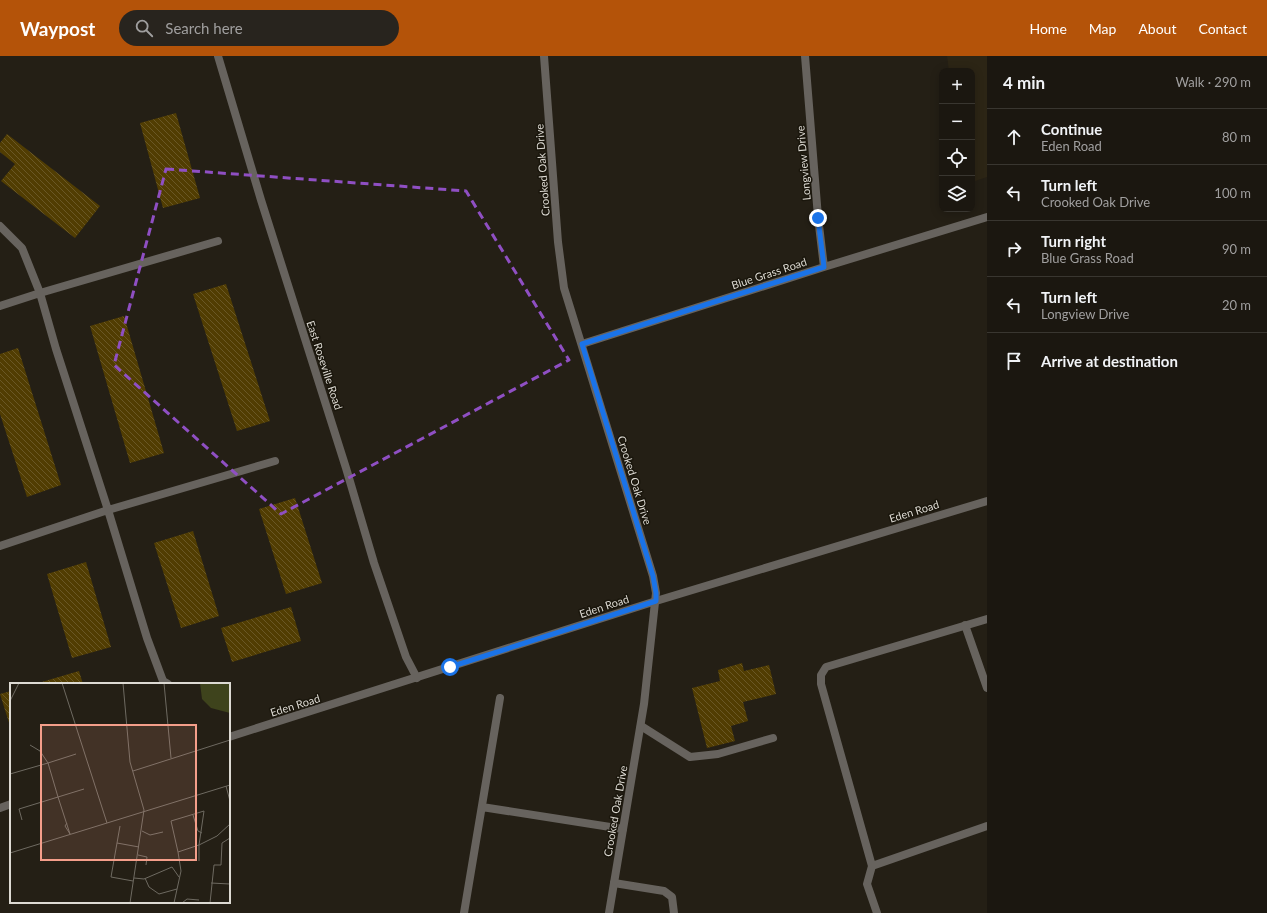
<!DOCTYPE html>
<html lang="en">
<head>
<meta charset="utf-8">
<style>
  :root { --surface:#1b1710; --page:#28241e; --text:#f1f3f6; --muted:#a09f9f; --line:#393630; --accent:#b45309 }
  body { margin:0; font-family:Lato,sans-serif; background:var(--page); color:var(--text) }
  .controls { position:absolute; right:12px; top:12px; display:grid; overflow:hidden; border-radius:8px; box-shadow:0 2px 10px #0003 }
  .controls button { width:36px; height:36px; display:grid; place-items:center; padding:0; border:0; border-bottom:1px solid var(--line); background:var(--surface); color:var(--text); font:20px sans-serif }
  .stop { position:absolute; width:12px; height:12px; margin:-9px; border:3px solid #1a73e8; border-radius:50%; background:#fff }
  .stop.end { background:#1a73e8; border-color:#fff; box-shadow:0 1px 4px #0008 }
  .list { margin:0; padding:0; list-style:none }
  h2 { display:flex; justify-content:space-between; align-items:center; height:52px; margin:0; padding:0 16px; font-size:17px }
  h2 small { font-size:13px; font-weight:400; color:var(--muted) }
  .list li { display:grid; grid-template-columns:26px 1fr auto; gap:12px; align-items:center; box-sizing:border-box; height:56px; padding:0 16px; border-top:1px solid var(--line) }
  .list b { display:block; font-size:15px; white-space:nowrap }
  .list p { margin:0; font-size:13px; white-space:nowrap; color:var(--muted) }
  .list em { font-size:13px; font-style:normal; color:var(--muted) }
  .icon { flex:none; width:22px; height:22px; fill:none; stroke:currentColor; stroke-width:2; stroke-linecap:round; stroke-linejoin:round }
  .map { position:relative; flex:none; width:987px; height:857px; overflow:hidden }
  header { display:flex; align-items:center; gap:24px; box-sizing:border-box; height:56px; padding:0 20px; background:var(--accent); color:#fff }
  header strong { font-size:19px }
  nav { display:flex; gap:22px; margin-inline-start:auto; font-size:14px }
  .search { width:280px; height:36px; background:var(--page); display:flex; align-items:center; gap:10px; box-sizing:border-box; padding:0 14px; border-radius:22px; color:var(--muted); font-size:15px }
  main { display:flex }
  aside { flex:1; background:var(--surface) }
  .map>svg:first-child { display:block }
</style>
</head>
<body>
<header>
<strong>Waypost</strong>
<div class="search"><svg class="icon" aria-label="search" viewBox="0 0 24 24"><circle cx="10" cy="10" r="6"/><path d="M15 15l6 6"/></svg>Search here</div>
<nav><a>Home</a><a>Map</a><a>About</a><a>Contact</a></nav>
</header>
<main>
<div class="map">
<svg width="987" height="857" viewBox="0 0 987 857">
  <defs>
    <pattern id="building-back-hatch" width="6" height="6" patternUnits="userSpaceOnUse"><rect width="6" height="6" fill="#513d02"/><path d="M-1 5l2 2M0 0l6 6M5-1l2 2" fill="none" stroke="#6a5826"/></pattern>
  </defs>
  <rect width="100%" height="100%" fill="#241f15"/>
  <!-- built -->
  <path fill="#2c2515" d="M947 0H987V121L972 126V15H949Z"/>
  <!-- building -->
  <path fill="url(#building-back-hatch)" d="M176 57 200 142 163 152 140 67Z
    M7 78 100 150 75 182 1 125 15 108 0 96V87Z
    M226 228 270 365 237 375 193 238Z
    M124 260 164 397 130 407 90 270Z
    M18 292 61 429 27 441 0 358V298Z
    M295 442 322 527 286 538 259 453Z
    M193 475 219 560 181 572 154 487Z
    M86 506 111 591 72 602 47 518Z
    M291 551 301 585 232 606 221 572Z
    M742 607 744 615 769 609 776 638 743 646 748 665 731 670 735 685 707 692 692 632 720 625 718 614Z
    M79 615 83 628H35Z
    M11 635V673L0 638Z"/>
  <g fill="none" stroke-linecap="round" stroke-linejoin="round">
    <!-- service -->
    <path stroke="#67635e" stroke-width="8" d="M0 170 22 192 40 237 0 250
      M218 185 40 237 56 293 108 454 275 405
      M0 490 108 454 147 582 163 625 168 628
      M987 563 826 611 821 619V628L872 810 987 770
      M965 569 987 632
      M641 670 690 701 718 698 773 682
      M482 751 623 773
      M872 810 867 828 877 857
      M614 827 664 835 672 841 674 857
      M464 857 500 642"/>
    <!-- minor -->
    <path stroke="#67635e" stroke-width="8" d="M544 0 558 186 564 232 653 520 656 537 644 648 609 857
      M805 0 818 161 824 211
      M582 288 824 211 987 161"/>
    <!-- tertiary -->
    <path stroke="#67635e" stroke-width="8" d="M218 0 261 144 346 412 374 507 406 601 417 622
      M229 681 656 545 987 445
      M0 752 11 748"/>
  </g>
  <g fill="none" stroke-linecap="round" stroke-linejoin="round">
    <!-- route -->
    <path stroke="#1a73e8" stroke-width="5" d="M450 611 656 545V537L653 520 582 288 824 211 818 162"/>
  </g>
  <!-- marked area -->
  <path fill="none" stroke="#8f4fc3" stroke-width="3" stroke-dasharray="8 5" stroke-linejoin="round" d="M166 113 466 135 569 304 281 458 114 309Z"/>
  <g text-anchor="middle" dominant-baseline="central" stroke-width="3" stroke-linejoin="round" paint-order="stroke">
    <!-- street labels -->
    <g font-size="11" fill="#dddad3" stroke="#1a160c">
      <text transform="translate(803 107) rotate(-95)">Longview Drive</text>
      <text transform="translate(542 114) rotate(-94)">Crooked Oak Drive</text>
      <text transform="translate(769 217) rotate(-18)">Blue Grass Road</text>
      <text transform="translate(325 309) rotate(72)">East Roseville Road</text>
      <text transform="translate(635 424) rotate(73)">Crooked Oak Drive</text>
      <text transform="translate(914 455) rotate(-17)">Eden Road</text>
      <text transform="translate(604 550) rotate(-18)">Eden Road</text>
      <text transform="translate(295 649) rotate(-17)">Eden Road</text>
      <text transform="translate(615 755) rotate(-80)">Crooked Oak Drive</text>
    </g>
  </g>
  <!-- overview -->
  <g transform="translate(10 627)">
    <rect width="220" height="220" fill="#241f15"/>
    <path d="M190 0H220V30L201 25 192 16Z" fill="#3e431c"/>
    <path fill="none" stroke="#6e6a61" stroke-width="1" d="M31 0H50M52 0 97 140M113 0 120 79 134 127 120 220M154 0 161 75M0 18 9 0M0 45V18M66 71 38 80 48 114 74 106M123 88 220 57M0 91 38 80 30 68 20 62M216 103 220 118M183 132 188 148 192 150M12 137 9 126 48 114 60 151M57 140 55 143 60 151M110 143 101 194 123 198M132 148 140 152 153 149M107 160 129 164M0 170 220 102M128 172 137 174 136 182M189 178V162L194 128 161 138 168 169 189 162 207 153 220 141M124 195 134 196 162 184 169 194M135 195 139 204 149 211 167 206M201 200 220 201M164 220 171 188 168 169M172 220 177 216 189 217M200 220 204 182H211L212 160 220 155"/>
    <path fill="#f49e8a" fill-opacity="0.15" stroke="#f49e8a" stroke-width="2" d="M31 42H186V177H31Z"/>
    <rect width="220" height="220" fill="none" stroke="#dddad3" stroke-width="2"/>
  </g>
</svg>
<div class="controls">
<button>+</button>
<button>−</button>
<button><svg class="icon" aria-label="locate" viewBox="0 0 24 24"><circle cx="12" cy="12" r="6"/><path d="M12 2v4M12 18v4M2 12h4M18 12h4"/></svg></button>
<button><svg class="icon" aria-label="layers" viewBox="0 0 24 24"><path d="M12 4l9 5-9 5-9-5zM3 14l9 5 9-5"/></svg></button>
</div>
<div class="stop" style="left:450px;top:611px"></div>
<div class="stop end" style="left:818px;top:162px"></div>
</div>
<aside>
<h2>4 min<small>Walk · 290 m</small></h2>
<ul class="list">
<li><svg class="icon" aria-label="ahead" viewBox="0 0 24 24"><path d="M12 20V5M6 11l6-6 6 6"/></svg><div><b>Continue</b><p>Eden Road</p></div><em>80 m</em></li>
<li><svg class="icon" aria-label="left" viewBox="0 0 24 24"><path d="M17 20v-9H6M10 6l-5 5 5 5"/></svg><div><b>Turn left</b><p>Crooked Oak Drive</p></div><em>100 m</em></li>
<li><svg class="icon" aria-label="right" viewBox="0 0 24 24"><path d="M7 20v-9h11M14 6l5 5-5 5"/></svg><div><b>Turn right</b><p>Blue Grass Road</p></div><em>90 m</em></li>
<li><svg class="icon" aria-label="left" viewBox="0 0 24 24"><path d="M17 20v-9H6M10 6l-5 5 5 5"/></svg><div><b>Turn left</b><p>Longview Drive</p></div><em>20 m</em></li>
<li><svg class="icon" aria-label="arrive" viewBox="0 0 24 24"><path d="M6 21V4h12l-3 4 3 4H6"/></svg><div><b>Arrive at destination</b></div></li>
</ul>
</aside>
</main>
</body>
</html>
